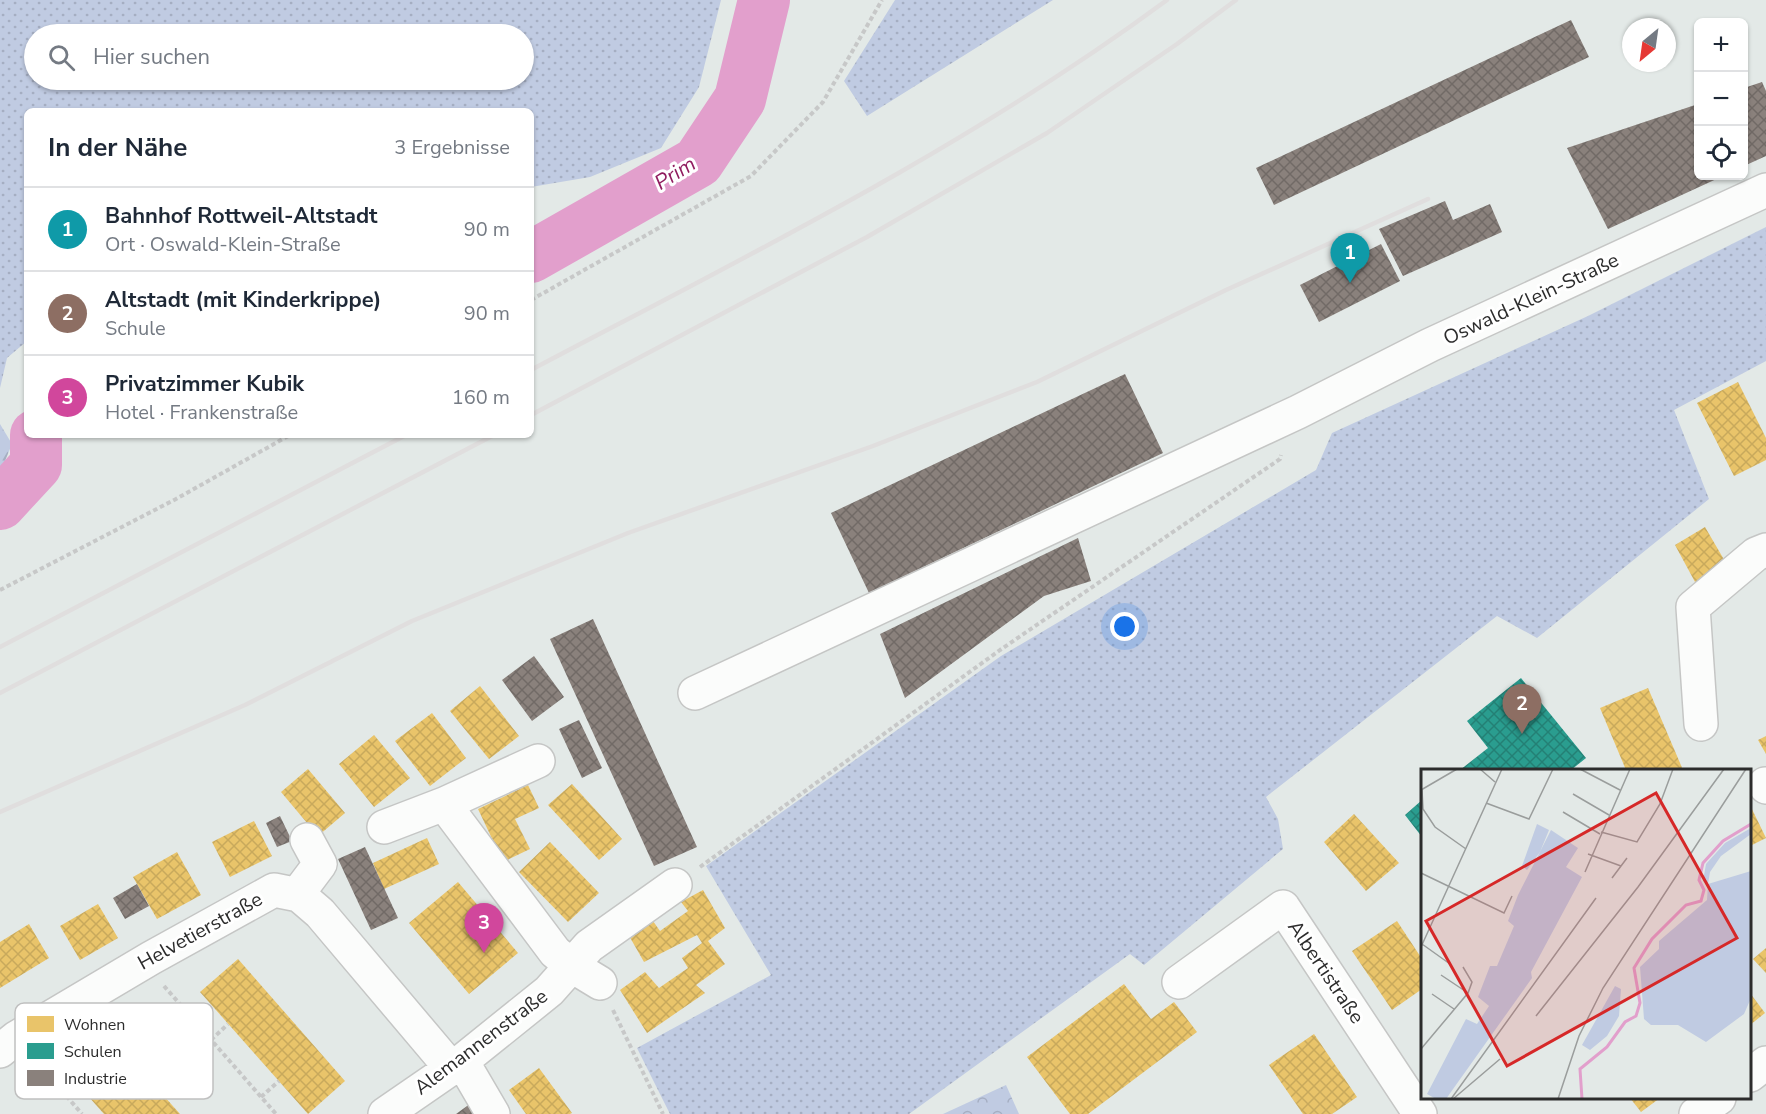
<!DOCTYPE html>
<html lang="de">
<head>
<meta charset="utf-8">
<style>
  :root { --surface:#fff; --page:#f2f2f3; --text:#1f2937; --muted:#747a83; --line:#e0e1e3; --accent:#2563eb }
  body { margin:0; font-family:"Nunito Sans",sans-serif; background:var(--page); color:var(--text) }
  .controls { position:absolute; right:18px; top:18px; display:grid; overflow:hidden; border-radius:9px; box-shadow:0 2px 4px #0004 }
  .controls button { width:54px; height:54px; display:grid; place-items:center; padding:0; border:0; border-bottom:2px solid var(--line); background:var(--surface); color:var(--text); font:30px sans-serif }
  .compass { position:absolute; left:1622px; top:18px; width:54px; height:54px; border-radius:50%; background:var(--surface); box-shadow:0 2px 4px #0004; rotate:209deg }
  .you { position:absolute; left:1125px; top:627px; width:21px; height:21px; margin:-15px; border:4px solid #fff; border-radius:50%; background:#1a73e8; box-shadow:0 0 0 9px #1a73e833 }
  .badge { display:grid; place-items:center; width:39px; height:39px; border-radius:50%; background:var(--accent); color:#fff; font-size:20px; font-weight:700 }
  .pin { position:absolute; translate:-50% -50px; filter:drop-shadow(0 2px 3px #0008) }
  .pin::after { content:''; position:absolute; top:32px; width:21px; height:18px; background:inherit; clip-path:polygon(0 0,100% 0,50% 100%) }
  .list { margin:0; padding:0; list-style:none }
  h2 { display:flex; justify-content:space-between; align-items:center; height:78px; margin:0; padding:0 24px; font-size:26px }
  h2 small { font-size:20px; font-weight:400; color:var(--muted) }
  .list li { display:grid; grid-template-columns:39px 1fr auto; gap:18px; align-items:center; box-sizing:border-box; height:84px; padding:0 24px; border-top:2px solid var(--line) }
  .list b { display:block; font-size:22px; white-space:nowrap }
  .list p { margin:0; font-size:20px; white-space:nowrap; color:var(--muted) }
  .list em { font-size:20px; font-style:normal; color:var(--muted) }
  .icon { flex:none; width:33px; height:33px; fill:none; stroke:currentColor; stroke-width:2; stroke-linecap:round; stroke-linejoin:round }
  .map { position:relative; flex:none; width:1766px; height:1114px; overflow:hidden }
  .search { position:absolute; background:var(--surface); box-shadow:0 2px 4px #0004; left:24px; top:24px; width:510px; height:66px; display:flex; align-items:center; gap:15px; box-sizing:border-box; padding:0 21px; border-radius:33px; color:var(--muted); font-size:22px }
  .panel { position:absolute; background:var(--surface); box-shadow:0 2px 4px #0004; left:24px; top:108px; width:510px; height:330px; border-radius:9px }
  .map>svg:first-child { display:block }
</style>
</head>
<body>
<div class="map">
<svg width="1766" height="1114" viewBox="0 0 1766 1114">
  <defs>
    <pattern id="grass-dots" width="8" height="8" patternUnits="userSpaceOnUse" patternTransform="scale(1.5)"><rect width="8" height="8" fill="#c0cbe2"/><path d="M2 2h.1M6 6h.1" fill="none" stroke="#a5aec2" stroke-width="1.8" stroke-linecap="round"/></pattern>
    <pattern id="forest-firs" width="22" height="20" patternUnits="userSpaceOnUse" patternTransform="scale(1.5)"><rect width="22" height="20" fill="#c0cbe2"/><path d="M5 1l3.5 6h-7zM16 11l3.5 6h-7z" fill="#a5aec2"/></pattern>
    <pattern id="park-crowns" width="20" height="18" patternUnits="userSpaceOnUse" patternTransform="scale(1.5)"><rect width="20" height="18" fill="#c0cbe2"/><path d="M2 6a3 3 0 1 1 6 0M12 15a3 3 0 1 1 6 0" fill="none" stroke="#a5aec2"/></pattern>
    <pattern id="homes-cross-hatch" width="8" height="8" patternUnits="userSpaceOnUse" patternTransform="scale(1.5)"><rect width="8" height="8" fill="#e9c46a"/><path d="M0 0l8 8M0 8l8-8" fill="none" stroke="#c8a95c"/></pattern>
    <pattern id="schools-cross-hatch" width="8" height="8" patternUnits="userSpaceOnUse" patternTransform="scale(1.5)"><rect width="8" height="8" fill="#2a9d8f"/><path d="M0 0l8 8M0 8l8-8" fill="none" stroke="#248075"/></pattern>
    <pattern id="industry-cross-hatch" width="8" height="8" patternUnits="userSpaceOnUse" patternTransform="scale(1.5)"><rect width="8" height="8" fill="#8a817c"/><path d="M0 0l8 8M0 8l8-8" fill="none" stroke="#716a66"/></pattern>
  </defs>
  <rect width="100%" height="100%" fill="#e3e9e7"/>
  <!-- grass -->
  <path fill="url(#grass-dots)" fill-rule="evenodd" d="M0 0H721L699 87 661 148 590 177 531 187V111H27V341L7 358 0 388ZM34 34H524V80H34Z
    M895 0H1053L867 116 844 81Z
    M1766 227V361L1674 410 1709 499 1537 638 1497 616 1266 797 1278 819 1283 849 1144 965 1130 954 909 1114H670L637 1048 771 975 706 866 1001 656 1316 470 1332 433 1588 316Z"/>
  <!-- forest -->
  <path fill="url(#forest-firs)" d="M0 424 12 444 0 473Z"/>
  <!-- park -->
  <path fill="url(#park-crowns)" d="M1006 1085 1019 1114H943Z"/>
  <!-- homes -->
  <path fill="url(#homes-cross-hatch)" d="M1738 382 1766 438V460L1734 476 1697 403Z
    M1705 527 1726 563 1701 593 1675 545Z
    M480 686 519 736 489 759 450 711Z
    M1648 688 1683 770H1626L1600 708Z
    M432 713 466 758 430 786 395 741Z
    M374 735 410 778 374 807 339 764Z
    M1766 736V754L1758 740Z
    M308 769 345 813 318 836 281 792Z
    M572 784 622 839 599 860 548 805Z
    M528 785 539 808 515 819 530 849 503 862 478 809Z
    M1750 805 1766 838 1750 846Z
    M1354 814 1399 863 1366 891 1324 842Z
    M254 821 272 856 230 877 212 842Z
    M427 838 439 864 384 889 373 863Z
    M550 842 599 893 568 922 519 872Z
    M177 852 201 895 157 919 133 877Z
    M458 882 518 953 469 994 409 923Z
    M703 890 725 928 708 941 725 964 696 985 705 993 647 1033 620 990 645 972 659 988 688 968 682 958 702 943 697 935 644 962 628 934 653 921 660 931 688 911 681 902Z
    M98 904 118 938 80 960 60 926Z
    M1397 921 1422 959V989L1392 1010 1352 951Z
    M29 924 49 958 0 988V942Z
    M1766 948V973L1753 959Z
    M238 959 345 1081 308 1114 200 992Z
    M1124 984 1151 1019 1174 1002 1197 1032 1088 1114H1070L1027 1057Z
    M1750 993 1765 1013 1750 1025Z
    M107 1032 180 1114H104L65 1070Z
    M1314 1034 1357 1097 1332 1114H1303L1269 1065Z
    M539 1068 572 1113 570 1114H526L509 1090Z
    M1630 1098H1660L1641 1112Z"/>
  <!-- schools -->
  <path fill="url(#schools-cross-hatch)" d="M1521 678 1586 758 1571 770H1460L1488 748 1467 721Z
    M1422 800V837L1405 815Z"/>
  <!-- industry -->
  <path fill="url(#industry-cross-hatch)" d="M1571 20 1589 57 1274 205 1256 168Z
    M1762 82 1766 91V156L1744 166V88Z
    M1698 104V176H1723L1608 229 1567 148Z
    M1445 201 1453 220 1490 204 1502 232 1403 276 1379 229Z
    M1381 244 1400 281 1319 322 1300 285Z
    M1125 374 1163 453 869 593 831 513Z
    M1078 538 1091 581 1044 596 905 698 880 634Z
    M593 619 697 847 654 866 550 639Z
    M534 656 564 697 532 721 502 680Z
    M579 720 602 768 582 778 559 729Z
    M280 816 292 841 277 847 266 823Z
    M365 847 398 918 371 930 338 859Z
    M137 884 149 906 125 919 113 898Z
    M474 1101 483 1114H456Z"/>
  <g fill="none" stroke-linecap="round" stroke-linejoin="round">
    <!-- river -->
    <path stroke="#e29fcc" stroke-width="52" d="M531 257 698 162 740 99 764 0
      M0 504 36 465V435"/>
    <!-- minor casing -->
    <g stroke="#c5c6c5" stroke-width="36">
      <path id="minor" d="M695 693 1298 412 1430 345 1766 190
        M1701 724 1693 607 1756 554 1766 550
        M1765 784 1766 787
        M444 804 555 952 572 966 600 983
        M384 827 444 804 538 761
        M302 888 320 864 307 840
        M1179 982 1283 907 1420 1114
        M0 1051 16 1038 151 958 274 890 299 895 320 913 451 1068
        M462 1061 493 1114
        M1750 1075 1766 1063
        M385 1114 462 1061 549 991 589 946 675 885
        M1696 1114 1719 1098"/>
    </g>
    <!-- path -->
    <path stroke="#c7c8c8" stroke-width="4" stroke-dasharray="4.5 3" stroke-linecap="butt" d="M531 300 751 176 823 102 882 0
      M0 590 176 499 290 435
      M700 867 1000 650 1280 459 1281 455
      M164 986 276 1114
      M613 1010 663 1114
      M211 1040 228 1024
      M37 1062 82 1114
      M261 1097 279 1081"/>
    <!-- minor -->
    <use href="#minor" stroke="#fbfcfb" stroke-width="33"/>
    <!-- rail -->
    <path stroke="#e0dede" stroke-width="4.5" d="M531 370C747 256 970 146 1167 0
      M531 415 867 237 1047 133 1177 44 1236 0
      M0 647 406 435
      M0 693 494 435
      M0 812 245 705 412 621 628 533 873 446 1037 382 1226 290 1428 199"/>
  </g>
  <g text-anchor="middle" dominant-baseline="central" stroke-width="6" stroke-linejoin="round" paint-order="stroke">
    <!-- street labels -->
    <g font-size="20" fill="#2c2c2c" stroke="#fff">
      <text transform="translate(1531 299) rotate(-25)">Oswald-Klein-Straße</text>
      <text transform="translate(200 931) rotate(-29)">Helvetierstraße</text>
      <text transform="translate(1326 972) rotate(56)">Albertistraße</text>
      <text transform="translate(481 1042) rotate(-37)">Alemannenstraße</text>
    </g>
    <!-- water labels -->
    <g font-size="21" font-style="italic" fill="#901c5f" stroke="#fff">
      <text transform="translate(675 173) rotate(-32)">Prim</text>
    </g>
  </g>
  <!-- overview -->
  <g transform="translate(1421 769)">
    <rect width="330" height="330" fill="#e3e9e7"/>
    <path d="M130 61 157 79 145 98 161 108 110 203 111 209 25 330H15L6 325 45 250 56 255 68 237 57 228 69 197H76L93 157 87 152 97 126ZM330 102V229L323 245 285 273 257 256H230L223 250 219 198 238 180V172L286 131 287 115ZM194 217 200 220 198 247 186 267 169 281 161 276Z" fill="#c0cbe2"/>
    <path d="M330 59V65L300 87 289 103 287 115 282 112 285 95 304 74Z" fill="#c0cbe2"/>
    <path d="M116 55 128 61 119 83 106 101 101 97Z" fill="#c0cbe2"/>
    <path fill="none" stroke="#e29fcc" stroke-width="3" d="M161 330 159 300 186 278 204 253 215 247 219 234 213 199 231 170 265 136 280 132 283 121 278 111 282 94 302 72 330 55"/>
    <path fill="none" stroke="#9a9d9c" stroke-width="1.5" d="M59 0 74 13M159 0 199 21M0 21 36 0M1 21 2 40 14 58 45 80M152 25 188 46M65 34 108 50 132 0M142 43 179 65M180 63 216 73 239 35 252 0M167 85 200 97M164 103 209 0M0 104 83 144 91 127M191 109 206 89M1 175 29 195M0 178 81 0M20 206 47 224M11 225 33 240M115 247 217 118 303 0M0 280 47 224 51 213 42 198M30 330 175 129M32 330 79 290M137 330 158 267 182 219 325 0"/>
    <path fill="#d62828" fill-opacity="0.15" stroke="#d62828" stroke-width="3" d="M235 24 316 169 86 297 5 152Z"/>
    <rect width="330" height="330" fill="none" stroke="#2c2c2c" stroke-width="3"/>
  </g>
  <!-- legend -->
  <rect x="15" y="1003" width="198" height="96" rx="9" fill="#fff" stroke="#c0c0c0" stroke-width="1.5"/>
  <rect x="27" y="1016" width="27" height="16" fill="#e9c46a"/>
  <rect x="27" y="1043" width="27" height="16" fill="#2a9d8f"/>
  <rect x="27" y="1070" width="27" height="16" fill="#8a817c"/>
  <g font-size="16" fill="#2c2c2c">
    <text x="64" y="1030">Wohnen</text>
    <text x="64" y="1057">Schulen</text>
    <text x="64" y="1084">Industrie</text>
  </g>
</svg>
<div class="controls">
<button>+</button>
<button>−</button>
<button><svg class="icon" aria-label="locate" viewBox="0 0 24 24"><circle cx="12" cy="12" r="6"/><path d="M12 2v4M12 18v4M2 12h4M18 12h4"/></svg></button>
</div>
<svg class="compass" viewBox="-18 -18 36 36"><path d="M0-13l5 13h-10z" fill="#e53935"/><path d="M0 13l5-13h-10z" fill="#747a83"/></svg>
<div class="you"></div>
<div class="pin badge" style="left:1350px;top:283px;background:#0f9aa8">1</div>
<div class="pin badge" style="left:1522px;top:734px;background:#8d6e63">2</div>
<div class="pin badge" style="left:484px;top:953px;background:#d1479c">3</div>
<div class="search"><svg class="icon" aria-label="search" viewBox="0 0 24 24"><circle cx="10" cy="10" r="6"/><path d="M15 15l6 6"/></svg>Hier suchen</div>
<section class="panel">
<h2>In der Nähe<small>3 Ergebnisse</small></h2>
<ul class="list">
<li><span class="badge" style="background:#0f9aa8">1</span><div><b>Bahnhof Rottweil-Altstadt</b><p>Ort · Oswald-Klein-Straße</p></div><em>90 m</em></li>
<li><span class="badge" style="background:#8d6e63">2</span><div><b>Altstadt (mit Kinderkrippe)</b><p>Schule</p></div><em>90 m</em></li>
<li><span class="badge" style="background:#d1479c">3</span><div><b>Privatzimmer Kubik</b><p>Hotel · Frankenstraße</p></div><em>160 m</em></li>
</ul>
</section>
</div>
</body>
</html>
